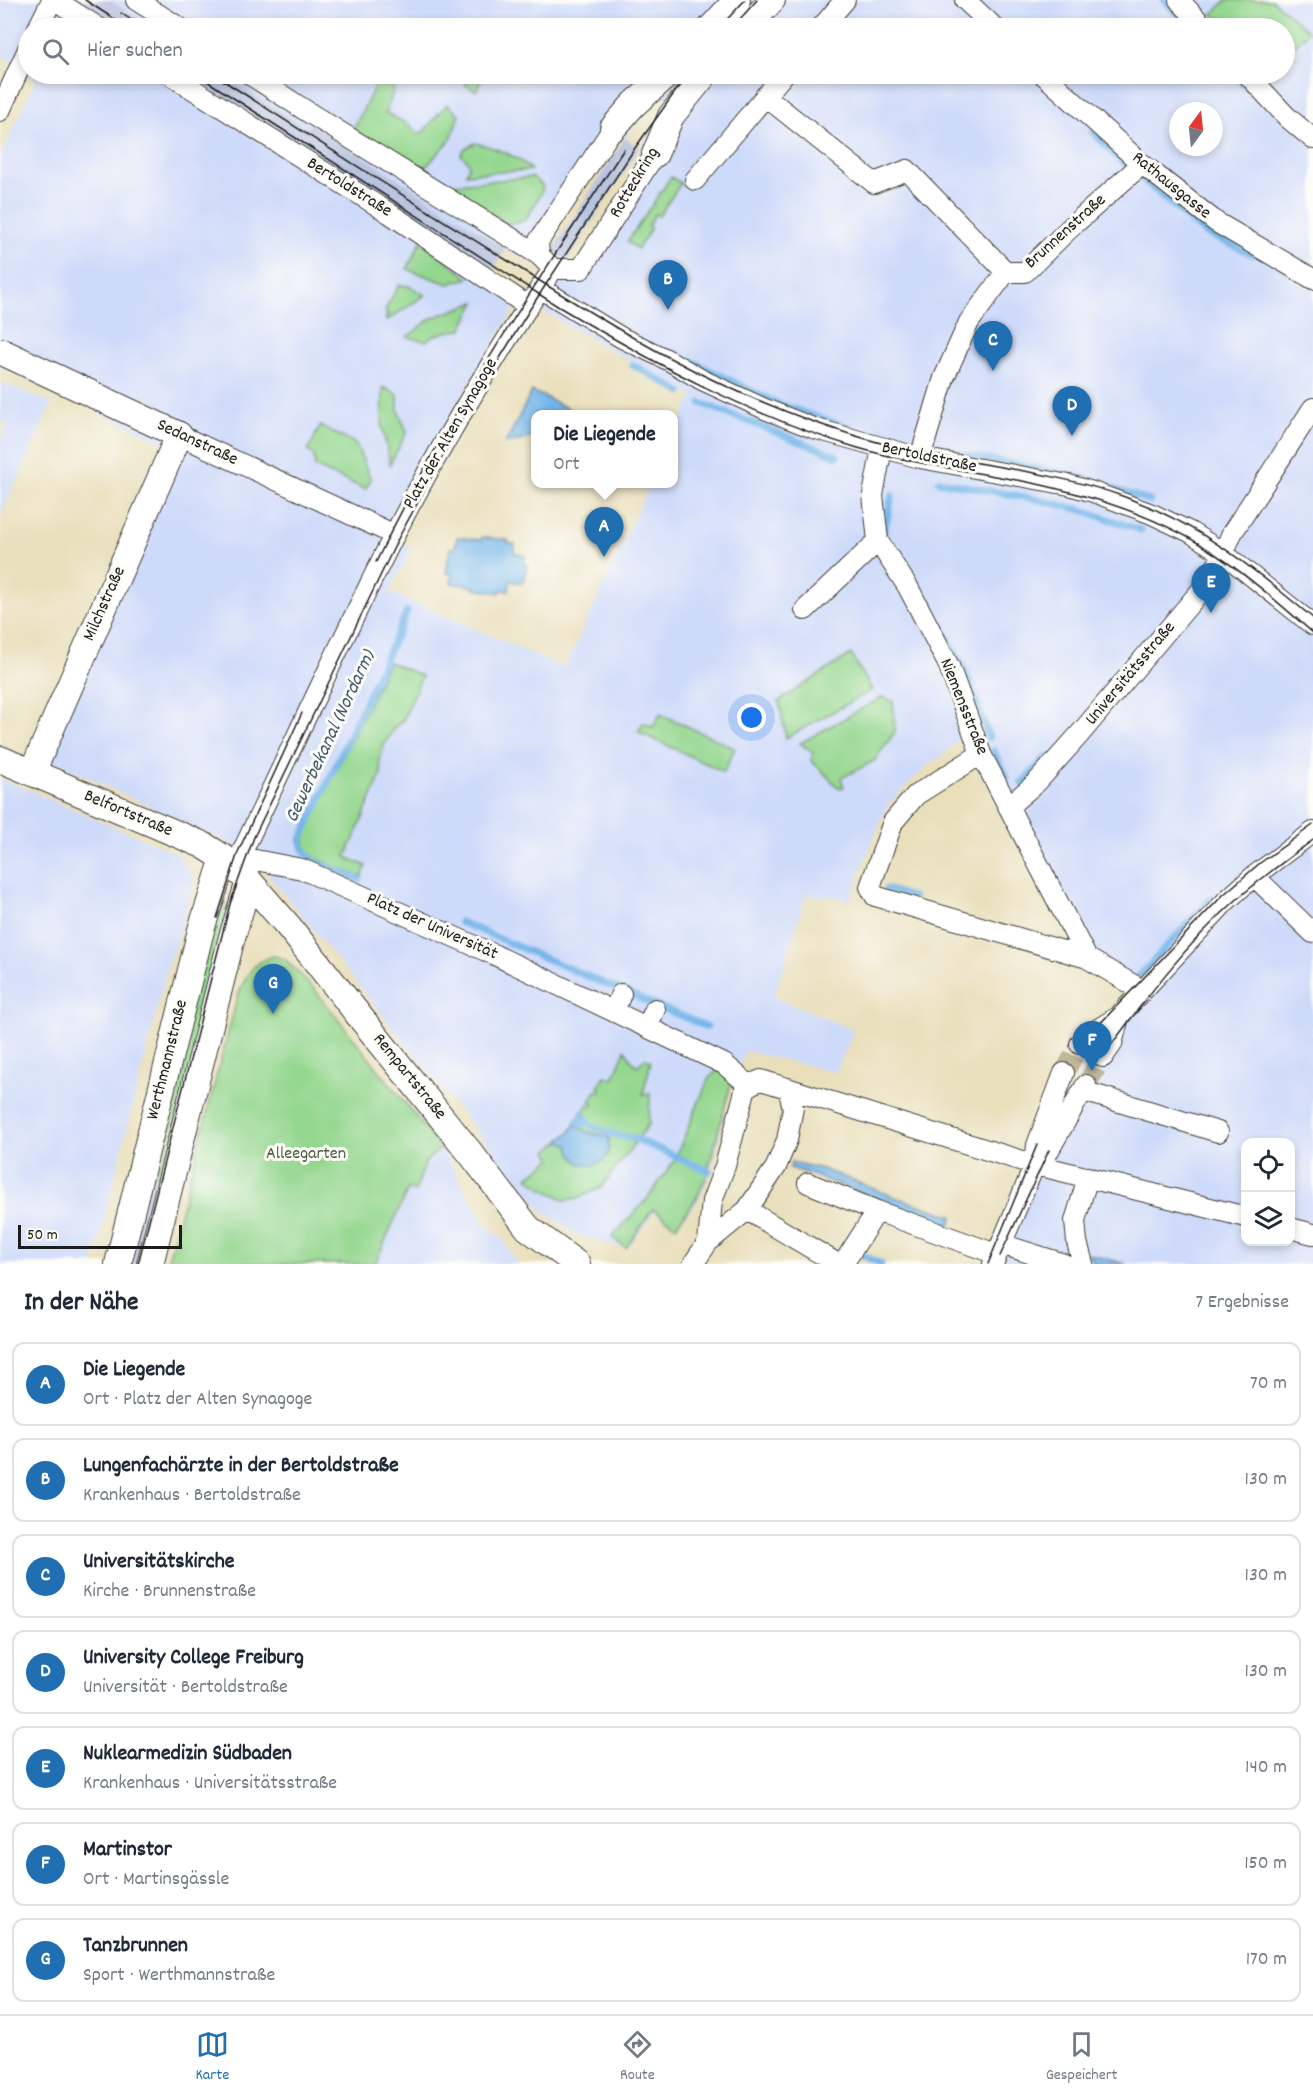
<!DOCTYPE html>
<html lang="de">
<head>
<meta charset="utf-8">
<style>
  :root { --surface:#fff; --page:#f6f6f7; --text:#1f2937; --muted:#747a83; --line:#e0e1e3; --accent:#1f6fb2 }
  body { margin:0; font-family:Dekko,sans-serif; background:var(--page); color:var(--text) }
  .controls { position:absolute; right:18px; bottom:18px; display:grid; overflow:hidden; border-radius:12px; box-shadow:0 3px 9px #0003 }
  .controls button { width:54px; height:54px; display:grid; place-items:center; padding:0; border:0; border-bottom:2px solid var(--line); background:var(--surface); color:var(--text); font:30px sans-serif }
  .compass { position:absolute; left:1169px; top:102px; width:54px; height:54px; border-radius:50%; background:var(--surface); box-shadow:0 3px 9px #0003; rotate:15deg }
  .scale { position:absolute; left:18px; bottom:15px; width:164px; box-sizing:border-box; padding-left:6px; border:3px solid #1c1c1c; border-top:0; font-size:16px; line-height:21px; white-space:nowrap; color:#1c1c1c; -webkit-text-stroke:4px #fdfcf7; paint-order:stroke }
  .you { position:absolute; left:752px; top:718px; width:21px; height:21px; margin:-15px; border:4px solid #fff; border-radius:50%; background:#1a73e8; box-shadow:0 0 0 9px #1a73e833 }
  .badge { display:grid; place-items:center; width:39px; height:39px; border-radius:50%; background:var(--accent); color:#fff; font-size:20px; font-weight:700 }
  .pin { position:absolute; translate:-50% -50px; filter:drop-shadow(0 2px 3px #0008) }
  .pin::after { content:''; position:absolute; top:32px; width:21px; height:18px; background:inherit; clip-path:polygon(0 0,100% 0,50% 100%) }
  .popup { position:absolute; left:531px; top:410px; width:147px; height:78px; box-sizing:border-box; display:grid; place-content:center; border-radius:12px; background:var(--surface); filter:drop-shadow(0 2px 4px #0005); font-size:20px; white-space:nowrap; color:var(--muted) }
  .popup b { font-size:22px; color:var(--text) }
  .popup::after { content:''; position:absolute; left:50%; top:100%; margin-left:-12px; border:12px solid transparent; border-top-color:var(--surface) }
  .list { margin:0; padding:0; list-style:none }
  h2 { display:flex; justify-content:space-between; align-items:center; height:78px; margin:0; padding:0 24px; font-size:26px }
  h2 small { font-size:20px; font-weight:400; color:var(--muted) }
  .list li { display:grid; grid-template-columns:39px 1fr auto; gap:18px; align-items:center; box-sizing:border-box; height:84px; margin:0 12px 12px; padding:0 12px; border:2px solid var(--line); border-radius:12px }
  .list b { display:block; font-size:22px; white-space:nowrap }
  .list p { margin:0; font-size:20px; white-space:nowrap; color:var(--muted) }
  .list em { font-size:20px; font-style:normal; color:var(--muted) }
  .icon { flex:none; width:33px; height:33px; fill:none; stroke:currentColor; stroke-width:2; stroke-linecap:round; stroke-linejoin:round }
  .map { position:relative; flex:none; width:1313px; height:1264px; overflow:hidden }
  .search { position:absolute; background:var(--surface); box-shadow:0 3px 9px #0003; left:18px; right:18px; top:18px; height:66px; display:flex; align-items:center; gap:15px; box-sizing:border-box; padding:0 21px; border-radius:33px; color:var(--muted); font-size:22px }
  .sheet { height:750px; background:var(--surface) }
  nav { display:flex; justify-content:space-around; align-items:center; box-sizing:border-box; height:84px; border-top:2px solid var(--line); background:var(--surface); font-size:16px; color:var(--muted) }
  nav a { display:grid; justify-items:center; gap:3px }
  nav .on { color:var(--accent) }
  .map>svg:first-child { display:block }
</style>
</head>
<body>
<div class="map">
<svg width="1313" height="1264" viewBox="0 0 1313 1264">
  <rect width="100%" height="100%" fill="#fdfcf7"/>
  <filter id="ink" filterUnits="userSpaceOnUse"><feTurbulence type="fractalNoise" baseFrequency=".0167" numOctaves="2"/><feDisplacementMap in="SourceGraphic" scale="12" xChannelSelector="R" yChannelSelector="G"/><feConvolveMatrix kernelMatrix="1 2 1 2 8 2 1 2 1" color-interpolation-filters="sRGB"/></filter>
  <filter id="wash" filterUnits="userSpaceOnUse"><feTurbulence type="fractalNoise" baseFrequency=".008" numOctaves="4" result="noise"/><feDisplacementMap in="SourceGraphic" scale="24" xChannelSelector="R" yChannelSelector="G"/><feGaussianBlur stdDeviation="1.35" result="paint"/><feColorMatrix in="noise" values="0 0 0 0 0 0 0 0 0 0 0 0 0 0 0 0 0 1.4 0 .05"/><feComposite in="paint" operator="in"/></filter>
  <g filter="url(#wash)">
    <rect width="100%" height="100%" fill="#e9dfbb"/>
    <!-- built -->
    <path fill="#cedafa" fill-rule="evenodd" d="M0 0H75L119 28H28V74H188L298 145 520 299 425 459 383 534 412 548 389 592 565 668 650 484H673V436L693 396 528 303 560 256 576 265 649 153 640 148 672 102 697 74H1284V28H737L763 0H1313V1264H1000L1082 1067 1147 994 1086 960 962 736 938 760 935 758 888 804 865 859 850 901 828 895 824 897 806 895 774 997 854 1030 836 1072 746 1051 731 1082 718 1143 708 1179 698 1200 676 1227 654 1212 627 1249 578 1235 542 1211 251 853 46 758 178 449 0 366V158L36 80 0 54ZM1178 111H1214V147H1178ZM1246 1142H1290V1242H1246Z
      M110 0H741L716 28H153Z
      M222 74H675L659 92 625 138 617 132 542 245 533 263 505 248 311 123 307 129Z
      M0 382 52 403 0 517V441L8 424 0 420Z
      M0 778 178 854 194 880 174 952 170 956 93 1264H0Z
      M441 1148 486 1226 503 1240 518 1264H375L408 1189 415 1191 426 1161Z"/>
    <!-- industrial -->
    <path fill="#b9c4de" d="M75 0H110L153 28H119Z
      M188 74H222L306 129 311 123 505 248 492 272Z
      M675 74H697L672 102 659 92Z
      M625 138 640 148 567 260 552 251Z
      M147 1171 165 1176 142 1264H124Z"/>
    <!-- green -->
    <path fill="#94d78f" stroke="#587a56" stroke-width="1.5" d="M1227 0H1272L1309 31 1291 49 1286 46 1285 48 1288 51 1285 55 1284 28H1233L1212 14Z
      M471 74H484L476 91 465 85Z
      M378 80 394 88 386 113 408 124 419 134 423 132 447 104 459 115 451 139 423 170 353 130Z
      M475 143C493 147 519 156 531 170L466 174 469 165 467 160 461 155 464 149Z
      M532 177 543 186 541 194 525 220 507 224 444 185Z
      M671 177 681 183 659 216 655 214 648 226 651 228 638 249 627 242Z
      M421 241 469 278 448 284 407 269Z
      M399 285 409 286 425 295 386 321V315L388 314 385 310Z
      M476 302 461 330C447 330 437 333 426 341L407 337 432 318Z
      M383 387 398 395V410L407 432 390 464 382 425Z
      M320 426 356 444 371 480 365 489 315 467 314 455 308 451Z
      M851 654 872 690 786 738 779 701Z
      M389 662 422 676 403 720 395 727 384 745 380 760 381 775 346 857 366 866 362 877C347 871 320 863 309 853 304 848 304 842 305 835Z
      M883 697 893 701 895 732 874 761 841 778 844 787 840 789 811 760 813 753 800 743Z
      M660 714 735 748 724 772 638 732 643 723 653 727Z
      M216 900 234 906 165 1176 147 1171Z
      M274 956 285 959 314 989 441 1148 426 1161 415 1192 408 1189 375 1264H167L238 995C246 976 253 960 274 956Z
      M625 1050 633 1062 637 1066 645 1059 651 1061 643 1094H650L649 1124 601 1188 578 1198 565 1200 540 1187 528 1177 552 1158 548 1151 557 1143 561 1142 560 1140 570 1132 578 1118 581 1119 582 1117 581 1115 588 1104 592 1106 594 1103 590 1101 596 1091H600L601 1089 598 1087 605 1076 613 1079Z
      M718 1070 729 1076 731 1084 706 1178 696 1199 676 1226 653 1209 626 1248 612 1237 648 1198 674 1161 709 1078Z"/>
    <!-- water -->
    <path fill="#74b6e9" stroke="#486982" stroke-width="1.5" d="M532 391 577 413 535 414V437L505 444Z
      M457 537 481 540 482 537 508 540V543L515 544 514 553 525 555 524 564 528 565 522 583 510 581 509 591 500 590V593L474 589V587L451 583 452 574 446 573 450 548H455Z
      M575 1124 587 1132 609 1137V1153L603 1161 593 1165 579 1163 572 1155 569 1146 560 1140 570 1132Z
      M791 1162 823 1169 895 1197 953 1216 950 1225C896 1208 844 1184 790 1168Z
      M1089 1254 1126 1264H1094Z"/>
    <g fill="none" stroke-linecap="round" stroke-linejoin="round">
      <!-- stream -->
      <path stroke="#74b6e9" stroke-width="7" d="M1164 0 1191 28
        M1233 74 1245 86
        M1093 132 1125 164
        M1140 177 1205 233 1253 254
        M693 362 776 403 850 428
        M633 365 681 392
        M701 403 837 456
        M933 449 1075 476 1150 501
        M939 481 1040 500 1082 510 1141 530
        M884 532 892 496
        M929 607 964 666 989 738
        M994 751 1007 778
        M1022 783 1047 757
        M359 879C340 871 302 864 301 840L407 612
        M886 889 913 897
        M460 922 707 1027
        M1135 981 1211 899
        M582 1114 586 1118 588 1124 591 1126 615 1135 636 1139 709 1171
        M577 1121 588 1124
        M854 1251 881 1264"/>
    </g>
  </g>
  <g filter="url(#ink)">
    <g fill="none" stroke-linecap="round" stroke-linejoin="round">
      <!-- pedestrian-tunnel -->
      <path stroke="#c0b89b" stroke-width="20" stroke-dasharray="20 10" stroke-linecap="butt" d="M1064 1073 1080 1044
        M1086 1085 1103 1057"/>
      <!-- pedestrian casing -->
      <g stroke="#3b3934" stroke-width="22">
        <path id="pedestrian" d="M55 0 99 28
          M136 0 180 28
          M965 0 995 28
          M1179 0 1205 28
          M38 28 52 0
          M821 28 845 0
          M169 74 389 213 528 306
          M249 74 311 114 539 255
          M1043 74 1142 164 1216 222 1313 279
          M1247 74 1287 117 1313 139
          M765 96 874 183 907 170 1006 272
          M0 111 28 49
          M613 128 538 242 539 255 553 269H581L655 154
          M695 180 784 74
          M1006 272H1025L1070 228 1142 164
          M540 288 622 338 670 361 702 380 765 409 813 428 920 458 1069 485 1093 492 1152 514 1190 532 1223 553 1313 625
          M179 435 395 535
          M882 448 873 495 878 541 908 587 949 666 981 754 1087 958
          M920 458 944 378 969 322 1006 272
          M805 610 878 541
          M981 754 916 795 893 822 870 887 875 896 1087 958 1142 990
          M1009 806 1037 782 1079 735 1204 587 1221 559 1232 533 1313 408
          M245 858 302 869 495 955 724 1064 749 1085
          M1254 876 1313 933
          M249 881 243 850C296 739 347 627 403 518 448 432 499 349 553 269
          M614 1012 621 994
          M647 1027 655 1009
          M1080 1044 1090 1034 1119 1016 1226 901 1254 876 1313 832
          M1103 1057 1112 1044 1119 1016
          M1083 1091 1218 1132
          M1035 1164 1049 1150 1086 1085
          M808 1183 877 1211 996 1254
          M747 1210 838 1264
          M1290 1228 1313 1234
          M708 1242 712 1201 725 1166 745 1091 749 1085 761 1080 1029 1163 1246 1217
          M1001 1244 1064 1264
          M693 1264 708 1242 747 1210 776 1167 787 1140 793 1108 788 1088
          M843 1264 877 1211
          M993 1264 1035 1164 1037 1145 1064 1073
          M1083 1264 1077 1242 1075 1221 1088 1177"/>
      </g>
      <!-- minor casing -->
      <g stroke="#3b3934" stroke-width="28">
        <path id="minor" d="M711 28 737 0
          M746 28 772 0
          M613 128 633 105 668 74
          M655 154 671 116 705 74
          M0 351 179 435 32 773
          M0 759 203 845 224 858 249 881 289 927 368 1027 472 1155 528 1228 577 1264
          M118 1264 201 930 224 858
          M150 1264 232 937 249 881"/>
      </g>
      <!-- pedestrian -->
      <use href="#pedestrian" stroke="#fff" stroke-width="20"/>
      <!-- minor -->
      <use href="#minor" stroke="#fff" stroke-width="26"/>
      <!-- tram -->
      <path stroke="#1c1c1c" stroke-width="1.5" d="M85 0 128 28
        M121 13 143 28
        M719 28 745 0
        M732 28 757 0
        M196 74 559 307C654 363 752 417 858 448 920 466 984 472 1046 486 1098 498 1152 516 1198 543 1239 568 1277 601 1313 633
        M213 74C313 138 412 202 513 264 595 316 679 369 770 405 818 425 867 441 918 452 987 466 1059 473 1125 497 1201 525 1252 567 1313 618
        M376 562C446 417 536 283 624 149
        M217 918 238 852 302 713
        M1090 1034 1223 895 1260 863 1313 825
        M1112 1044C1149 994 1187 944 1233 903 1258 880 1286 860 1313 840
        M1000 1256 1049 1150
        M138 1264 230 904 254 837 399 537 464 417 530 309 635 148 675 92 691 74
        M988 1264 1037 1145"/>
    </g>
  </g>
  <g text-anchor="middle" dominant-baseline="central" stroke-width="6" stroke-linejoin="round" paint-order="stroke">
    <!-- street labels -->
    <g font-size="18" fill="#1c1c1c" stroke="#fdfcf7">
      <text transform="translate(635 183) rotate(-59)">Rotteckring</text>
      <text transform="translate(1171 186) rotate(39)">Rathausgasse</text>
      <text transform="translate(349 188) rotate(32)">Bertoldstraße</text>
      <text transform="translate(1066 232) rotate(-42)">Brunnenstraße</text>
      <text transform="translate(451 434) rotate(-60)">Platz der Alten Synagoge</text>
      <text transform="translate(197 443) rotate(25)">Sedanstraße</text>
      <text transform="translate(929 458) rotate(12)">Bertoldstraße</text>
      <text transform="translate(105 604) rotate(-66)">Milchstraße</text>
      <text transform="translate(1131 674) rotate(-50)">Universitätsstraße</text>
      <text transform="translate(963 707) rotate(68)">Niemensstraße</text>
      <text transform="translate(128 814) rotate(23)">Belfortstraße</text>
      <text transform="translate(432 927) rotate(24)">Platz der Universität</text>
      <text transform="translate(168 1060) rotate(-76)">Werthmannstraße</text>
      <text transform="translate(409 1077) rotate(51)">Rempartstraße</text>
    </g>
    <!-- park labels -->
    <g font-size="18" fill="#465d44" stroke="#fdfcf7">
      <text x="306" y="1154">Alleegarten</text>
    </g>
    <!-- water labels -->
    <g font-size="20" font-style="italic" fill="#3f5a6e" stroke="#fdfcf7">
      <text transform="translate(331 737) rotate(-65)">Gewerbekanal (Nordarm)</text>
    </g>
  </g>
</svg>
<div class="controls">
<button><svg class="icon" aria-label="locate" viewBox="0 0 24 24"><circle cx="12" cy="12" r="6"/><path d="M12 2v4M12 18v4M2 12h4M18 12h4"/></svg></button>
<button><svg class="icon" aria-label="layers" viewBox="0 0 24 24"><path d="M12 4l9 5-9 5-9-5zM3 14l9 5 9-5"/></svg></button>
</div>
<svg class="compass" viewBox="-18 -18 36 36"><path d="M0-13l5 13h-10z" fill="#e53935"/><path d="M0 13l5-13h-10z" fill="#747a83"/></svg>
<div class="scale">50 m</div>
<div class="you"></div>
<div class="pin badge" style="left:604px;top:557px">A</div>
<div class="popup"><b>Die Liegende</b>Ort</div>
<div class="pin badge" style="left:668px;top:310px">B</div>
<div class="pin badge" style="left:993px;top:371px">C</div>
<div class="pin badge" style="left:1072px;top:436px">D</div>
<div class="pin badge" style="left:1211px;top:613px">E</div>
<div class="pin badge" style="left:1092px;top:1071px">F</div>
<div class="pin badge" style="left:273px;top:1014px">G</div>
<div class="search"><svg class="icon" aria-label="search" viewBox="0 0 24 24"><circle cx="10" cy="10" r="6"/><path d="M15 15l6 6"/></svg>Hier suchen</div>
</div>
<section class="sheet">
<h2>In der Nähe<small>7 Ergebnisse</small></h2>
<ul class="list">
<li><span class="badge">A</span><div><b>Die Liegende</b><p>Ort · Platz der Alten Synagoge</p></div><em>70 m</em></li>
<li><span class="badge">B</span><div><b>Lungenfachärzte in der Bertoldstraße</b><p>Krankenhaus · Bertoldstraße</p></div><em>130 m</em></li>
<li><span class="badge">C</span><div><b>Universitätskirche</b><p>Kirche · Brunnenstraße</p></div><em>130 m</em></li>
<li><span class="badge">D</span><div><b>University College Freiburg</b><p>Universität · Bertoldstraße</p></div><em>130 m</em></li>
<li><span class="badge">E</span><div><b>Nuklearmedizin Südbaden</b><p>Krankenhaus · Universitätsstraße</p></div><em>140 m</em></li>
<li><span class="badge">F</span><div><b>Martinstor</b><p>Ort · Martinsgässle</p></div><em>150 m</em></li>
<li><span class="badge">G</span><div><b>Tanzbrunnen</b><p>Sport · Werthmannstraße</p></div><em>170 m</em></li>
</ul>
</section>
<nav>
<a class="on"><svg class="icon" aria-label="map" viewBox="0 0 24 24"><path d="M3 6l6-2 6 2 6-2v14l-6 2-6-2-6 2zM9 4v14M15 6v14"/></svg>Karte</a>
<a><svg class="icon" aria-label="directions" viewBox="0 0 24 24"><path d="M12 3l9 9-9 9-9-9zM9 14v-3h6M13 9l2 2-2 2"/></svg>Route</a>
<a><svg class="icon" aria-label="saved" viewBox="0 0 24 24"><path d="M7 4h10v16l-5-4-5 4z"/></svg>Gespeichert</a>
</nav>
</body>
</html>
